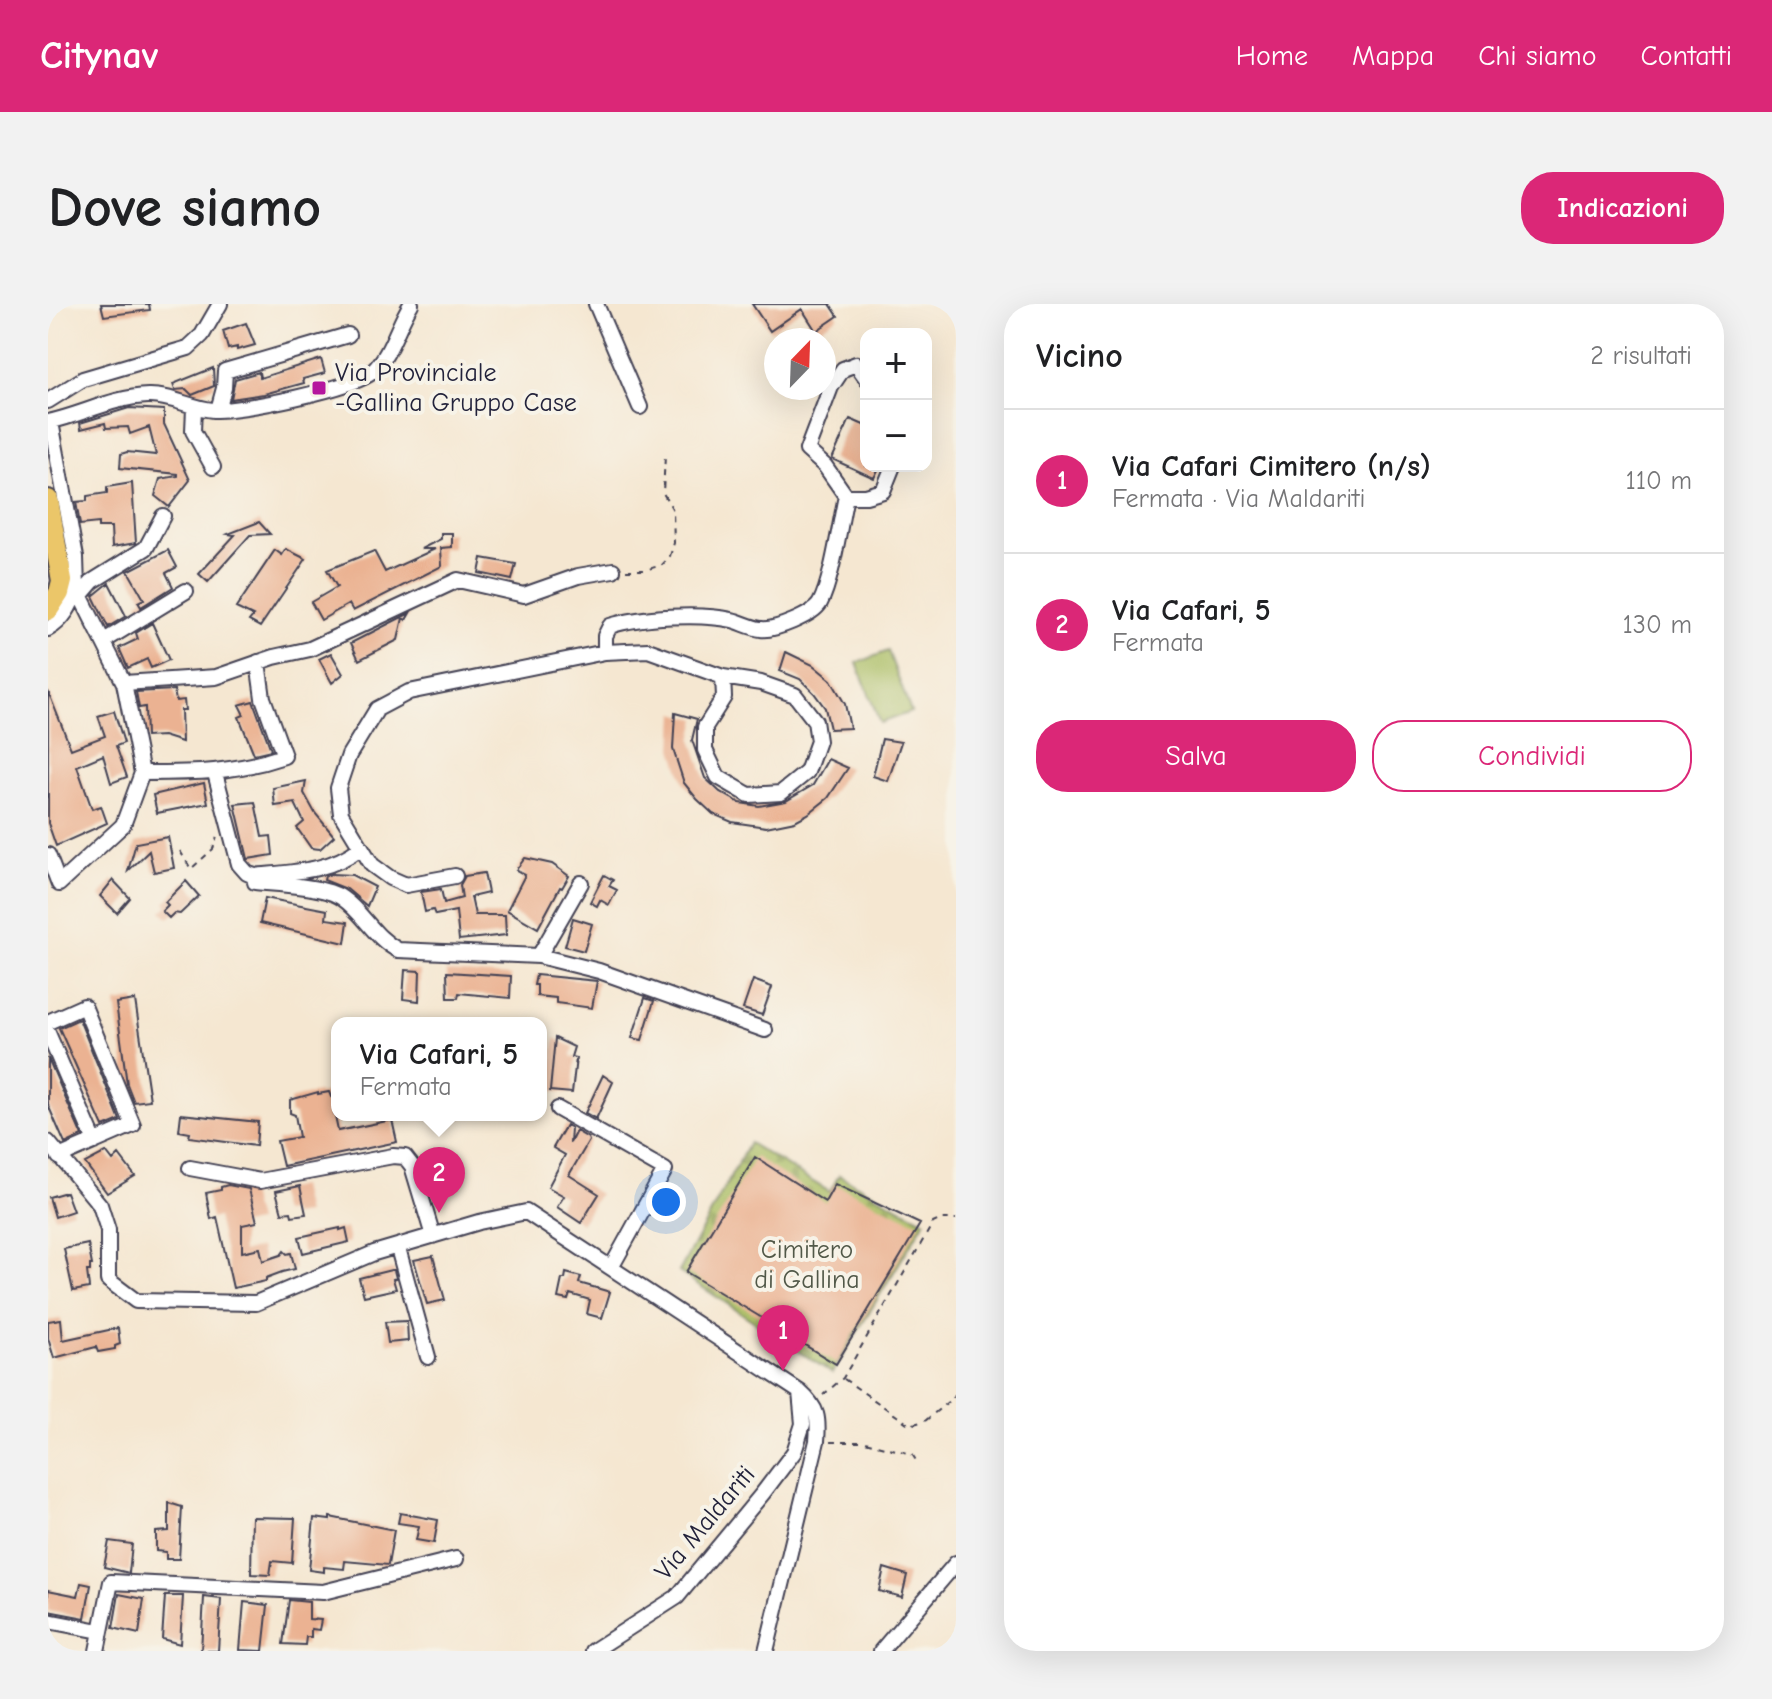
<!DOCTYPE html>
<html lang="it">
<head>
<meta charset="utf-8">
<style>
  :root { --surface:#fff; --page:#f2f2f2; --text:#202124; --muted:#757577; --line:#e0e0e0; --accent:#db2777 }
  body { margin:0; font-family:"Comic Neue",sans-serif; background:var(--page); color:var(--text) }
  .controls { position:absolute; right:24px; top:24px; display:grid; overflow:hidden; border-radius:16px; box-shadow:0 8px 32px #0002 }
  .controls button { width:72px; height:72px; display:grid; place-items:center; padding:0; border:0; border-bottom:2px solid var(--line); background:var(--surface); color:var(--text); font:40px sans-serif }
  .compass { position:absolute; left:716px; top:24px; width:72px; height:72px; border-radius:50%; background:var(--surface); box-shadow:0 8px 32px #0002; rotate:23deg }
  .you { position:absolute; left:618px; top:898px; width:28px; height:28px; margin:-20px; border:6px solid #fff; border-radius:50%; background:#1a73e8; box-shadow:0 0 0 12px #1a73e833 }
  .badge { display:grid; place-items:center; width:52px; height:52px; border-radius:50%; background:var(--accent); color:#fff; font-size:26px; font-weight:700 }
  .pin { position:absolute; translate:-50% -66px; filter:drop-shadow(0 2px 4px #0008) }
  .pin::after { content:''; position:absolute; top:42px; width:28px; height:24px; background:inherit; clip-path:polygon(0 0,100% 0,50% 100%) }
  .popup { position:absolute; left:283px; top:713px; width:216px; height:104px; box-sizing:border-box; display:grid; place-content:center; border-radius:16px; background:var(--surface); filter:drop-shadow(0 2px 6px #0005); font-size:26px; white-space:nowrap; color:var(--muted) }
  .popup b { font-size:30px; color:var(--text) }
  .popup::after { content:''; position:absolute; left:50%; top:100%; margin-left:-16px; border:16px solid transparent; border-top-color:var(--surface) }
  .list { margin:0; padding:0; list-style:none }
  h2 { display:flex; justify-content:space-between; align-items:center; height:104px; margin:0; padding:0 32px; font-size:34px }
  h2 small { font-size:26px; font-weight:400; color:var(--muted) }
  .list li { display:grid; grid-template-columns:52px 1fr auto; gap:24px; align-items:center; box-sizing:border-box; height:144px; padding:0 32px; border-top:2px solid var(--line) }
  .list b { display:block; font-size:30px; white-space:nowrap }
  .list p { margin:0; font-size:26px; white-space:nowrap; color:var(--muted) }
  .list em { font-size:26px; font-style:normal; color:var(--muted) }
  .actions { display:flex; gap:16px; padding:24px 32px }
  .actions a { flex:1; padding:18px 0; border:2px solid var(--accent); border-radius:32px; text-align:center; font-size:28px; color:var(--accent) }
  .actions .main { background:var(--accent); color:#fff }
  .map { position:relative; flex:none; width:908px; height:1347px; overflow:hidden; border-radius:32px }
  header { display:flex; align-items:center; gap:48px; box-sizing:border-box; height:112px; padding:0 40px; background:var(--accent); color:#fff }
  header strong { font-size:38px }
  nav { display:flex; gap:44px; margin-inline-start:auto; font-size:28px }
  .intro { display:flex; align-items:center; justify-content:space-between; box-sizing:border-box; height:192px; padding:0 48px }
  h1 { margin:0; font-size:56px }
  .button { padding:20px 36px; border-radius:32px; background:var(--accent); color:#fff; font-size:28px; font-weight:700 }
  main { display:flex; gap:48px; padding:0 48px }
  aside { flex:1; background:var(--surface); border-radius:32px; box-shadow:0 8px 32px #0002 }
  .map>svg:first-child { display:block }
</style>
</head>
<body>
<header>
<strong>Citynav</strong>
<nav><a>Home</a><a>Mappa</a><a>Chi siamo</a><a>Contatti</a></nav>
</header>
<div class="intro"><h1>Dove siamo</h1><a class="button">Indicazioni</a></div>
<main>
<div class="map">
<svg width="908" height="1347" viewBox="0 0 908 1347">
  <defs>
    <pattern id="cemetery-stones" width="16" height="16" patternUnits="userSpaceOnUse" patternTransform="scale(2)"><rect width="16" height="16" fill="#a8bc60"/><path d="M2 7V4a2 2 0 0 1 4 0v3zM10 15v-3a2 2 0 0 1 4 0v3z" fill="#90a154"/></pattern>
  </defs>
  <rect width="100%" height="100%" fill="#f7f3e8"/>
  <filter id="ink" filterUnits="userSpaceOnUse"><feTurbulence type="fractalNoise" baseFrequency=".0125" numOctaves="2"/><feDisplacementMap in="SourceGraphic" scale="16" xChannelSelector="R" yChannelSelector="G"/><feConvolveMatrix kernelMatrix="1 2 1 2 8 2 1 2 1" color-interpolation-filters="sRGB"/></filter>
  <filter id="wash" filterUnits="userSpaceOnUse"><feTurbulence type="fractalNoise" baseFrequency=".006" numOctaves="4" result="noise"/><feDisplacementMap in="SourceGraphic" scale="32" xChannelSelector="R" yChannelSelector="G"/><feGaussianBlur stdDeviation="1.8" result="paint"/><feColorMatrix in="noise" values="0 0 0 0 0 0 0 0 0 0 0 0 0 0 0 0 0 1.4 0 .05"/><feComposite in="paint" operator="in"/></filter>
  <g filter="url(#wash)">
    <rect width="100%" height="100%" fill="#f5e7d1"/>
    <!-- cemetery -->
    <path fill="url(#cemetery-stones)" stroke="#656f4e" stroke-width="2" d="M701 839 782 888 791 871 877 917 784 1069 631 968Z"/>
    <!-- pitch -->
    <path fill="#a8bc60" stroke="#656f4e" stroke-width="2" d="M840 347 863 408 832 419 809 359Z"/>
    <g id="blocks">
      <!-- building -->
      <path fill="#ebb292" d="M53 0H101L102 6 56 12Z
        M704 0H782L790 12 768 27 754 5 722 27Z
        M198 19 207 41 189 46V43L180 45 175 27Z
        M273 55 277 69 255 75 256 79 216 90 183 95 187 75 211 68 212 74Z
        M165 64 166 82 144 91 138 85 127 86 125 80Z
        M81 104 116 106V120L142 176 121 203 107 192 112 175 130 172V170L72 164 73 150 79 148 108 151 101 123 82 130 80 123 58 124 57 119 33 125 32 119Z
        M802 115 818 122V162H832L826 174 784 155Z
        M84 179 88 239 64 243 63 223H50V219L32 221 28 198 39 197V192L59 189V183Z
        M211 218 222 230 202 231 160 278 151 270 187 231 180 230Z
        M393 229H404V243L393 244 394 262 305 307 301 300 273 316 263 298 289 283 279 266 326 247 337 268 387 245H373L393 235Z
        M238 245 258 255 212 323 201 317 205 312 188 304 227 246 234 251Z
        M120 246 129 263 118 269 125 283 93 303 90 298 96 295 80 267Z
        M434 254 468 260 464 276 431 269Z
        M61 279 78 312 60 323 45 292Z
        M362 309 358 316 355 314 350 336 311 356 303 339Z
        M104 319 121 356 103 364 99 355 80 364 71 344 90 335 88 329Z
        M738 348 765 361 783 376 797 400 802 424 782 425 777 404 766 389 752 375 732 367Z
        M283 349 295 370 284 379 271 355Z
        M126 386 128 397 136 396 137 406H133L134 438 115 432 98 433 97 403 91 404 88 388Z
        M0 387 23 445 57 432 50 412 66 407 76 439 68 442 79 473 63 479 55 451 29 462 44 505 53 502 59 519 8 542 0 519Z
        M205 397 223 446 206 450 191 413 196 411 191 401Z
        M627 409 649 415 644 436 657 474 672 488 692 499 711 502 738 497 765 481 780 455 800 464 780 494 760 510 747 517 718 523 684 518 665 510 649 495 636 479 625 445Z
        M834 435 853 438 840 477 825 472Z
        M258 477 256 489 267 509 286 532 272 545 263 544 249 524 256 518 247 499 227 502 225 484Z
        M156 479 160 499 109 509 105 491Z
        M207 498 214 533 223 532 225 551 200 555 187 500Z
        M120 533 126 564 106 568 101 547 80 567 88 539Z
        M477 554 504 560 521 572 514 584 512 583 490 624 459 606 477 571 468 566Z
        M436 569 440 589 423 593 427 611H457L458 631 411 636 408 607 387 611 385 606 377 608 373 588 393 585 396 599 414 594 412 581 417 572Z
        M283 570 304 571 327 583 319 602 299 585 276 576 277 572Z
        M556 571 565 576 561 582 569 586 561 601 552 596 549 602 542 598Z
        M65 576 82 594 69 609 52 592Z
        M138 577 151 592 132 610 126 609 121 614 114 607 120 601 117 598Z
        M217 594 279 606 278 615 300 618 297 639 212 619Z
        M525 614 544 620 536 647 517 642Z
        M357 666 372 667 371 697 355 695Z
        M399 668 463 672 462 694 411 689 410 694H400Z
        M488 671 549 677 544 704 508 699V694L489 692V681H486Z
        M705 676 724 683 714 711 695 705Z
        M597 694 606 697 594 736 584 734Z
        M87 696 102 796 86 798 79 780 68 699Z
        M31 715 72 816 55 823 11 724Z
        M507 734 526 743 523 753 528 754 524 789 502 787Z
        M0 754 34 832 17 840 0 801Z
        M555 771 565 778 548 815 537 809Z
        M270 788V790L281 788 283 793 286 792 287 803H285L290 827 344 816 349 838 235 862 229 837 251 833 247 811 242 809V796Z
        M133 810 210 818 208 842 141 833 142 829 131 827Z
        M518 821 523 824 522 839 528 827 540 834 541 837 521 871 551 890 533 919 509 903 516 892 500 883 517 851 505 844Z
        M58 848 65 857 71 851 87 872 59 889 37 859Z
        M707 853 777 898 787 880 872 920 788 1060 747 1035 749 1031 732 1020 730 1023 714 1014 638 968Z
        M180 881 201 885 209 918 194 921V948L212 944 215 957 233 951 236 947 239 950 243 949 247 965 234 968 218 974V977L185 984 169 913 163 915 158 889 173 886V883Z
        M252 882 258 910 244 912 243 908 234 909 228 887Z
        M18 888 25 907 7 913 1 893Z
        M292 924V926L298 924 301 938 255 949 251 933Z
        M40 940 44 961H42V967H39L41 984 25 987 16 945Z
        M385 952 397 996 379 1000 366 956Z
        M343 966H346L348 974 345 975 348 985 316 992 311 974Z
        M518 969 533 973 531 979 562 988 554 1014 539 1010 542 996 522 990 520 996 510 994 514 975H517Z
        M13 1015 15 1036 70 1024 72 1040 67 1042V1045L50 1048 48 1043 6 1054 0 1034V1017Z
        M359 1017 360 1037 340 1039 337 1018Z
        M121 1199 134 1203 131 1255H118V1248L108 1247V1228L121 1227Z
        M352 1209 390 1216 386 1239 368 1236 371 1222 350 1219Z
        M204 1213 247 1214 244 1259 224 1257 222 1271 203 1270Z
        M282 1213 346 1226 340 1261 297 1257 296 1265 276 1263V1268L261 1266 266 1214 282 1216Z
        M61 1237 84 1240 81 1269 56 1263Z
        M836 1264 859 1271 854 1293 831 1287Z
        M33 1279 43 1281 37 1314 0 1307V1286L30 1292Z
        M71 1290 96 1295 91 1330 65 1324Z
        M117 1292H135L132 1340 114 1335Z
        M156 1293 173 1295 170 1347H153Z
        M241 1296 261 1298V1315L273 1316 271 1326 263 1325V1333H258L257 1341 235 1340Z
        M196 1298 220 1301 215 1347 192 1346Z"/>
    </g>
  </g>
  <g filter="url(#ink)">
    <use href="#blocks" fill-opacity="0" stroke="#424052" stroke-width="2"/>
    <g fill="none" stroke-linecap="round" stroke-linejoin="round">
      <!-- minor casing -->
      <g stroke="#424052" stroke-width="18">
        <path id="minor" d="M548 0 592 103
          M818 74 808 60 795 65 783 83 759 146 777 162 798 192H818L835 187 845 162
          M0 97 35 75 140 44 154 31 172 0
          M146 104 145 127 165 163
          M170 106 176 84 177 67 300 31
          M0 118C34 111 65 93 100 92 121 91 143 104 165 106 190 108 307 84 324 68 343 51 349 22 363 0
          M32 292 45 277 98 244 115 212
          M0 325C16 316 23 301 29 285
          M56 337 138 287
          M557 348V332L562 322C592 312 653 309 684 316 693 318 703 324 713 325 726 327 765 311 772 299 784 277 792 219 798 192
          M76 379 168 373 226 353 262 345 410 276 476 291 530 272 565 266
          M94 469C147 469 186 469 236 452L215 394 210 358
          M167 469 191 560 199 569 206 572C244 568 282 568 312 544
          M0 551 11 580 75 521 94 469 76 379 29 285 28 253 3 118
          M206 572 207 578C228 580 278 582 294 594 316 609 326 634 350 646L491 652 551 667 717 726
          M407 572 358 581 342 574 324 561 293 510 290 484 301 451 329 405 361 388 557 348 600 346 675 373 713 379 747 391 767 417 770 437 759 468 733 489 701 491 670 473 657 446V423L676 393 675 373
          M491 652 533 579
          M0 718 36 702 85 821 11 853
          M0 729 47 838
          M510 805 617 866 564 962
          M0 838 52 901 60 926V976L88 997 208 999 326 949 431 918 478 908 752 1088C770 1104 771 1114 769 1137L718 1347
          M142 864 212 877 345 852 357 853 364 862 385 932
          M350 944 380 1053
          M0 1317 52 1327
          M49 1347 63 1278 275 1288 408 1255
          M545 1347 629 1293 715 1189 746 1148 755 1120 752 1088
          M833 1347 908 1259"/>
      </g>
      <!-- highway casing -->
      <g stroke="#424052" stroke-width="24">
        <path id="highway" d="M0 196 14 277 11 289 0 306"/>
      </g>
      <!-- path -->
      <path stroke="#424052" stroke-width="2" stroke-dasharray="6 6" stroke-linecap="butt" d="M578 266H597L614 261 622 252 626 239 625 206 615 189 617 152
        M132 547 143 565 165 545 169 533
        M796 1075 862 1121 877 1117 908 1091
        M775 1091 795 1074 885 919 894 915H908
        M782 1138H817L864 1150 869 1158"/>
      <!-- minor -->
      <use href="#minor" stroke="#fff" stroke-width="14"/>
      <!-- highway -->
      <use href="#highway" stroke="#ebc669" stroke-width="20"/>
    </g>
  </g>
  <!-- markers -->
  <rect fill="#b5179e" stroke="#f7f3e8" stroke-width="3" x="263" y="76" width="16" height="16" rx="4"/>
  <g text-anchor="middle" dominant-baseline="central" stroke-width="8" stroke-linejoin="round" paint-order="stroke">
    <!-- poi labels -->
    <g font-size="26" fill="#22223b" stroke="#f7f3e8" text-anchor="start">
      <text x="287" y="69">Via Provinciale<tspan x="287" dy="30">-Gallina Gruppo Case</tspan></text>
    </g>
    <!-- park labels -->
    <g font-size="26" fill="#515848" stroke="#f7f3e8">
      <text x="759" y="946">Cimitero<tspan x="759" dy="30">di Gallina</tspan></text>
    </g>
    <!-- street labels -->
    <g font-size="26" fill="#22223b" stroke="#f7f3e8">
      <text transform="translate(657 1219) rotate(-50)">Via Maldariti</text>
    </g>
  </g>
</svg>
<div class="controls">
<button>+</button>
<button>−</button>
</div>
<svg class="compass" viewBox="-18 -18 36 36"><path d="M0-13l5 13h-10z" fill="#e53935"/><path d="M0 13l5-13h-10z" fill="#757577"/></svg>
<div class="you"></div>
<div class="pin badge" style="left:735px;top:1067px">1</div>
<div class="pin badge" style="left:391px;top:909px">2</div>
<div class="popup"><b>Via Cafari, 5</b>Fermata</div>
</div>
<aside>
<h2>Vicino<small>2 risultati</small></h2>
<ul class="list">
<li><span class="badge">1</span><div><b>Via Cafari Cimitero (n/s)</b><p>Fermata · Via Maldariti</p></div><em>110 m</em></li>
<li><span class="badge">2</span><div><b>Via Cafari, 5</b><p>Fermata</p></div><em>130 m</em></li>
</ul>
<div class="actions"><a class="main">Salva</a><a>Condividi</a></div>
</aside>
</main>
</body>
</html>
